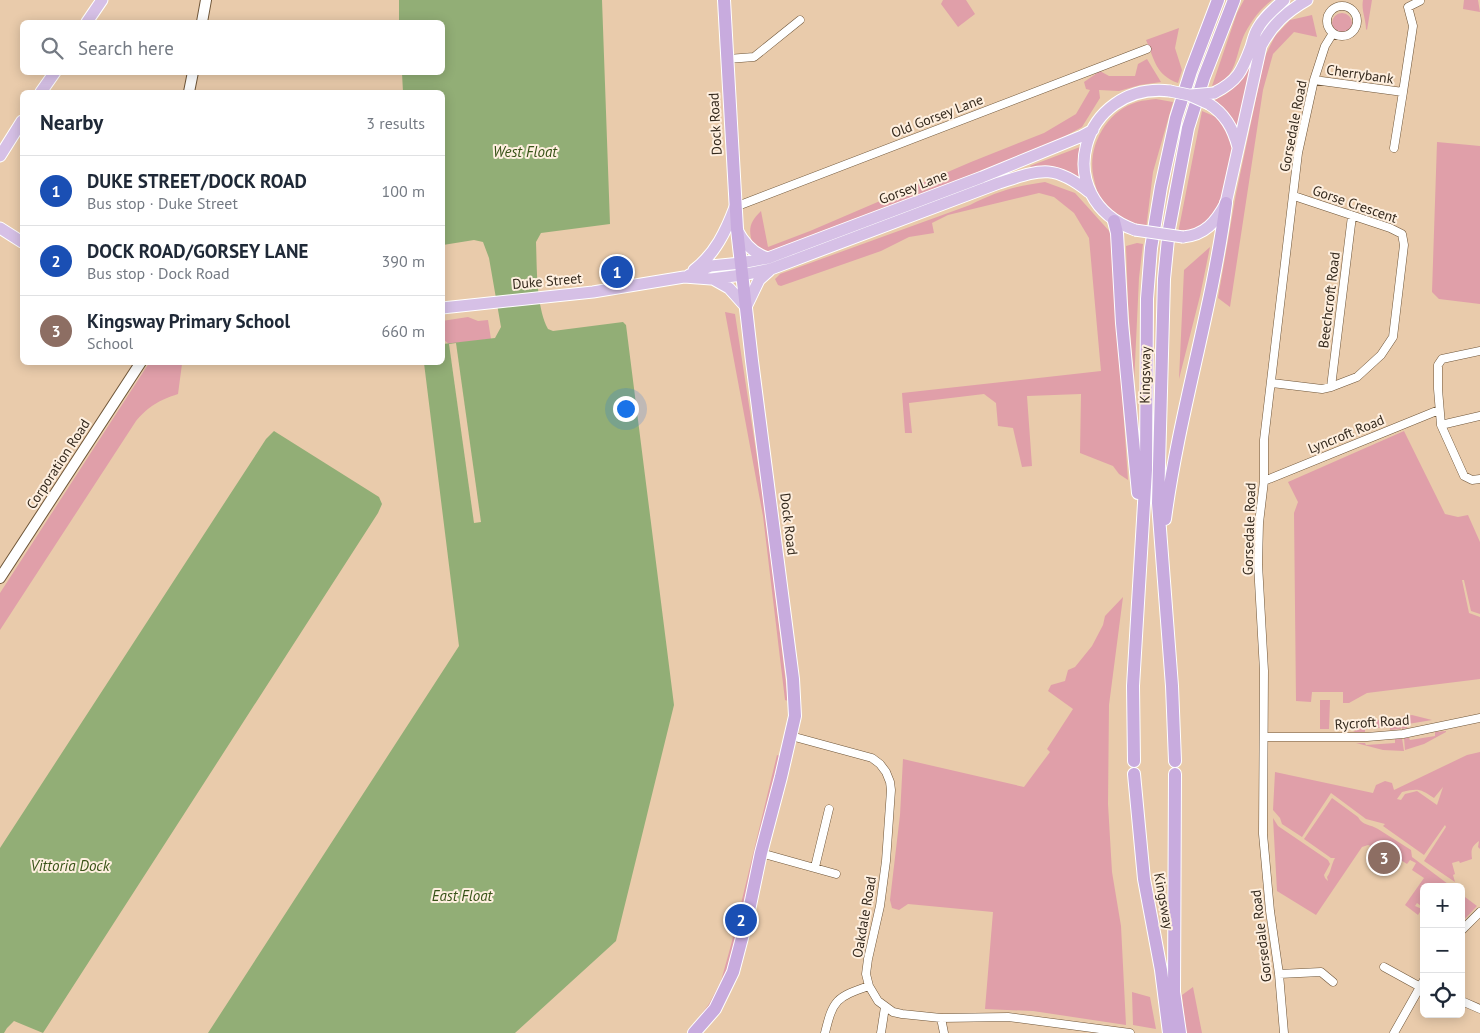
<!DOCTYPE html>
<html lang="en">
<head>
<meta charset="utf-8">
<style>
  :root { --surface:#fff; --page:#f2f2f3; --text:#1f2937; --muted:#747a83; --line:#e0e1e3; --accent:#086cb8 }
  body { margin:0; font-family:"PT Sans",sans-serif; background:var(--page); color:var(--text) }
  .controls { position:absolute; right:15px; bottom:15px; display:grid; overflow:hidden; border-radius:8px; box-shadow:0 2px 12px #0003 }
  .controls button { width:45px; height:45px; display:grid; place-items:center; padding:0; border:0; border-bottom:1px solid var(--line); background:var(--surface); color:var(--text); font:25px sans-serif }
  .you { position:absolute; left:625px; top:408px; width:18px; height:18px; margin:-12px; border:4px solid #fff; border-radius:50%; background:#1a73e8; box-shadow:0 0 0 8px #1a73e833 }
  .badge { display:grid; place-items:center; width:32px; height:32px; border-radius:50%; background:var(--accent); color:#fff; font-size:16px; font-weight:700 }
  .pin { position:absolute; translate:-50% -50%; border:2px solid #fff; box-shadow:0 1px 5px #0006 }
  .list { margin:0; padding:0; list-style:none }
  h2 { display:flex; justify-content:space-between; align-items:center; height:65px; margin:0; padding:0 20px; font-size:21px }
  h2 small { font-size:16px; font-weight:400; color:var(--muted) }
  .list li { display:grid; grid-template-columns:32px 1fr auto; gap:15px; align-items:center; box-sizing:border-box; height:70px; padding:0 20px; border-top:1px solid var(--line) }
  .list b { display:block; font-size:19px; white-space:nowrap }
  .list p { margin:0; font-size:16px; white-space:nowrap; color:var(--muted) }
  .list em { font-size:16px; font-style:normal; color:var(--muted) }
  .icon { flex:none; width:28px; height:28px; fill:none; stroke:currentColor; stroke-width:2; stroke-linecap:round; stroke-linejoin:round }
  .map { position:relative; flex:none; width:1480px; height:1033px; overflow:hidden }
  .search { position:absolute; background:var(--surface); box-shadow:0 2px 12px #0003; left:20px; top:20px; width:425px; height:55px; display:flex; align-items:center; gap:12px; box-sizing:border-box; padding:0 18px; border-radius:8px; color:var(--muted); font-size:19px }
  .panel { position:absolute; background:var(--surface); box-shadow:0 2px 12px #0003; left:20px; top:90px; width:425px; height:275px; border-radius:8px }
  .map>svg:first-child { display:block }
</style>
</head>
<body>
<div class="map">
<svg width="1480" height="1033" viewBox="0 0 1480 1033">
  <rect width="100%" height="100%" fill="#e9cbab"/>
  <!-- green -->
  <path fill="#e09fa9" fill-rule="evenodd" d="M943 0H966L975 14 958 27 941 4Z
    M1244 0H1272C1260 9 1252 20 1245 33 1235 53 1238 79 1212 86L1237 13Z
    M1363 0H1372L1367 30 1366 29C1366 19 1361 10 1363 0Z
    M1464 0H1478L1480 12 1463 9Z
    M1332 23a10 10 0 1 1 20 0a10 10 0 1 1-20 0Z
    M1312 15 1317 37 1294 32 1273 54 1263 90 1230 307 1218 298 1236 194 1265 56 1275 36 1290 20Z
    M1179 28 1175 48 1182 70 1178 83C1156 75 1155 61 1146 40Z
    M1252 58 1238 129 1222 107 1214 104 1215 100C1236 90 1243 79 1252 58Z
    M1147 59 1161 82 1140 85 1119 91 1099 90 1100 98 1082 127 1060 139 886 209 766 253 753 246C748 229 749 223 761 211L768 247 810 231 971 162 1044 133 1076 114 1090 90 1086 89 1084 82 1100 71 1109 76H1135L1138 64Z
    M1156 99 1173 102 1153 172 1146 229C1132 224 1120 220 1108 210 1100 203 1096 189 1094 179 1086 148 1106 111 1137 102 1143 100 1150 100 1156 99Z
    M1202 111 1216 117 1227 130 1232 149 1221 206 1202 229 1178 233Z
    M1437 142 1480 146V304L1439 299 1432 292Z
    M1080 147H1082L1079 160V174L1081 181 1032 168 1030 166Z
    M1045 182 1075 193 1111 233 1128 480 1119 474 1113 466 1080 453 1081 394 1027 396 1032 466 1022 467 1013 428 998 426 996 403 984 394 909 403 912 433H905L902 393 1101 371 1089 238 1074 213 1054 197 1039 193 948 215 932 223 934 233 909 237 881 251 781 286 778 285 775 279 780 274 970 205C996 192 1015 186 1045 182Z
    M1137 243 1143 244 1139 278 1134 384 1128 303 1126 246Z
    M1210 247 1200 296 1179 379 1184 270Z
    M725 312 735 314 766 516 788 701 785 700 763 516Z
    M468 317 478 321 488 320 491 339 449 344 443 339 442 321Z
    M149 363H186L182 364 178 394C159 400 149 406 136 421L0 630V593Z
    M1404 431 1445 514 1458 517 1468 515 1480 542V614L1471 611 1464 580H1462L1469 613 1480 617V679L1367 693 1349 703H1343V692H1312L1311 702 1296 701 1294 513 1298 502 1288 482Z
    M1123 597 1109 705 1108 804 1112 872 1121 926 1126 1025 1033 1011 985 1009 993 912 908 904 899 910 892 908 890 900 900 815 903 759 1024 787 1050 752 1047 749 1073 709 1048 691 1051 685 1065 681 1068 670 1075 667 1092 646 1103 625 1105 616Z
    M1320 700H1330L1329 729H1320Z
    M1412 715 1432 720 1408 724 1407 728 1402 729 1401 717Z
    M1399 718 1401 729 1390 730V727L1365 729V732H1353L1376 720Z
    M1446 731V732L1424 744 1405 750 1404 738H1409L1410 740 1435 736V732Z
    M1402 738 1404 751 1383 750 1356 743H1365L1366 745 1395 743V739Z
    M1480 752V849L1478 847 1479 841C1471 847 1471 850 1472 859L1460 863 1459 861 1452 863 1455 874 1453 875 1455 882 1424 861 1446 827 1445 825 1424 855 1383 826 1385 824 1366 819 1331 793 1302 837 1282 824 1280 818 1273 810 1275 772 1373 793 1376 785 1385 781 1392 783 1394 790 1467 755ZM1443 787 1437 805 1417 791 1405 794 1401 800 1397 799 1402 792C1419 788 1420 789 1434 798Z
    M777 755 780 756 735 946 724 982 712 1006 694 1024 709 1004 721 981 731 945Z
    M1332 798 1358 817C1363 826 1370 824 1378 829 1389 836 1400 843 1411 850L1412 857 1452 887H1424V908L1417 903 1415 906 1422 909 1418 915 1405 905 1424 878 1412 870 1416 863 1410 860 1407 864 1388 852 1385 860H1382L1379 865 1369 858 1371 846 1368 845 1362 847 1316 915 1277 891 1273 818 1278 826 1328 860 1330 864 1324 875 1325 878 1328 881 1327 877C1331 872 1331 865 1335 858H1331L1304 839Z
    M1461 894 1477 906 1462 922 1461 921Z
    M1193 987 1202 1033H1186L1182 995Z
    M1132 992 1150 997 1156 1029 1133 1025Z"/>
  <!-- water -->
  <path fill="#92ae76" d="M399 0H602L610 224 541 233 536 242C537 268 536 306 548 329L553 331 623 322 626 325 674 705 616 941 515 1033H208L459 646 424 363 442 362 443 344 495 338 501 327 489 258 483 242 474 240 443 245 442 92H403L402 73 442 72V22H399Z
    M274 431 379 497 382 504 378 513 43 1033 14 1021 7 1028 4 1033H0V848L266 439Z"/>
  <!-- pier -->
  <path fill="#e9cbab" d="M456 343 481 522 474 523 449 344Z"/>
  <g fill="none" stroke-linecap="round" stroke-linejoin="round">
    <!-- minor casing -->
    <g stroke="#6e5538" stroke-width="9">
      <path id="minor" d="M1327 21a15 15 0 1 1 30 0a15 15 0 1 1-30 0Z
        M728 59 754 57 800 20
        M1314 80 1403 92 1394 148
        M1403 92 1413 26 1408 7 1420 1
        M735 207 1147 49
        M1480 351 1442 359 1438 365V389L1441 425 1464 476 1472 480 1480 479
        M1272 383 1322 389 1331 387 1357 377 1381 355 1393 337 1404 245 1402 234 1390 228 1294 196
        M1331 387 1352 216
        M1441 425 1480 416
        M1264 481 1439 410
        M791 736 872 758 880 764 886 772 890 782 891 790 886 861 880 906 868 959 866 974 869 986 878 1001 893 1012 902 1014 941 1018 1008 1017 1130 1033
        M1264 737H1367L1403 734 1480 718
        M761 853 836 874
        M815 867 829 809
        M1461 931 1480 912
        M1384 967 1424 989
        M1279 974 1321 972 1333 982
        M1464 1002 1480 1009
        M941 1018 944 1033
        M825 1033C833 1000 836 997 869 986
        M881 1033 885 1007
        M1284 1033 1279 974 1270 911 1263 834 1264 671 1258 564 1259 523 1264 481V440L1298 153 1314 80 1325 46 1333 33
        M1394 1033 1424 980"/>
    </g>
    <!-- secondary casing -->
    <g stroke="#6e5538" stroke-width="12">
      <path id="secondary" d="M202 22 206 0
        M189 92 193 72
        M0 578 141 362"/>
    </g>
    <!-- primary casing -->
    <g stroke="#fff" stroke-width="13">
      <path id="primary" d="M87 22 102 0
        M41 92 55 72
        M1214 93C1238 81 1242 71 1251 47 1253 41 1254 34 1258 28 1264 17 1274 9 1284 0
        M1209 104C1225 114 1233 128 1238 147
        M0 156 22 121
        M0 228 22 242
        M737 230C744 243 753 254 768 258
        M1135 230C1048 199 1081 81 1170 91
        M1183 237C1205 235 1216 222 1226 203L1261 46C1272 25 1286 12 1307 0
        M694 270C715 254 726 231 735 207
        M689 275 711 266 741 263 768 258 982 177 1082 136 1093 130
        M713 279 729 288 746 307 759 280 769 271
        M442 308 593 292 684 277 711 279 742 275 771 269 999 183C1040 170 1053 163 1089 192"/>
    </g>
    <!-- trunk casing -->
    <g stroke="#fff" stroke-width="14">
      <path id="trunk" d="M1114 221 1117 233 1122 323 1138 493
        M1165 519C1179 413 1212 310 1226 203
        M1134 761 1133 686 1146 470 1147 299 1151 248 1161 187 1176 118 1191 71 1218 0
        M1175 761 1172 686 1158 503 1164 279 1169 229 1188 128 1204 77 1234 0
        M1134 774 1144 879 1161 970 1169 1033
        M1175 774 1174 992 1180 1033
        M694 1033 715 1009 733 972 748 915 761 853 781 777 795 716 793 679 752 361 737 229 724 0"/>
    </g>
    <!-- minor -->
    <use href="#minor" stroke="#fff" stroke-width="8"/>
    <!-- secondary -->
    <use href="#secondary" stroke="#fff" stroke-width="10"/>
    <!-- primary -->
    <use href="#primary" stroke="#d6c0e6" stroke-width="11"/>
    <!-- trunk -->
    <use href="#trunk" stroke="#c8abde" stroke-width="12"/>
    <!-- primary-bridge casing -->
    <g stroke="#fff" stroke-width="13" stroke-linecap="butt">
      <path id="primary-bridge" d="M1170 91 1189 95 1209 104
        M1191 95 1214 93
        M1135 230 1183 237"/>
    </g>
    <!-- primary-bridge -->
    <use href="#primary-bridge" stroke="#d6c0e6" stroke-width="11"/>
  </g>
  <g text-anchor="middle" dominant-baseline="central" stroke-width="4" stroke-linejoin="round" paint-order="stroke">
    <!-- street labels -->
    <g font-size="14" fill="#34291d" stroke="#feefdf">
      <text transform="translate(1360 74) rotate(8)">Cherrybank</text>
      <text transform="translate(937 116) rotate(-21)">Old Gorsey Lane</text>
      <text transform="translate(715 124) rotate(-93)">Dock Road</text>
      <text transform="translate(1293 126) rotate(-79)">Gorsedale Road</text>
      <text transform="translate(913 187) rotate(-21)">Gorsey Lane</text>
      <text transform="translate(1355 204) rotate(19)">Gorse Crescent</text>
      <text transform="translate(547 281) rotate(-5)">Duke Street</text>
      <text transform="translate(1329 300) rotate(-83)">Beechcroft Road</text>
      <text transform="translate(1145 375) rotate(-89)">Kingsway</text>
      <text transform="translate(1346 434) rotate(-22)">Lyncroft Road</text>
      <text transform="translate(58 464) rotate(-57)">Corporation Road</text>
      <text transform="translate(789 524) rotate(83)">Dock Road</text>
      <text transform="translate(1249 529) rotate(-88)">Gorsedale Road</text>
      <text transform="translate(1372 722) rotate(-4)">Rycroft Road</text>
      <text transform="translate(1164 901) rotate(80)">Kingsway</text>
      <text transform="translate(864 917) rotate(-80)">Oakdale Road</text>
      <text transform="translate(1261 936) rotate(-97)">Gorsedale Road</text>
    </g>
    <!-- water labels -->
    <g font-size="15" font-style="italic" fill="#395318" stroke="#feefdf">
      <text x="525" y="151">West Float</text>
      <text x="70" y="865">Vittoria Dock</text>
      <text x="462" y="895">East Float</text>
    </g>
  </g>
</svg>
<div class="controls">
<button>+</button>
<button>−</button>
<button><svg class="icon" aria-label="locate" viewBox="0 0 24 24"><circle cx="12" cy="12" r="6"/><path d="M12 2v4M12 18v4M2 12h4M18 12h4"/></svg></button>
</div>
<div class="you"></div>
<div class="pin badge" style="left:617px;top:272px;background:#1a4fb4">1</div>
<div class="pin badge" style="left:741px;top:920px;background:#1a4fb4">2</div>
<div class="pin badge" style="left:1384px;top:858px;background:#8d6e63">3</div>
<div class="search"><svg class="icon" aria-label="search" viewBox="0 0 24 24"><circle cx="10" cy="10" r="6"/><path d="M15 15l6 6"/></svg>Search here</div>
<section class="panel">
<h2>Nearby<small>3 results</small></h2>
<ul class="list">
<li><span class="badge" style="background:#1a4fb4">1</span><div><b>DUKE STREET/DOCK ROAD</b><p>Bus stop · Duke Street</p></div><em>100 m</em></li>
<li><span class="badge" style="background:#1a4fb4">2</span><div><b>DOCK ROAD/GORSEY LANE</b><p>Bus stop · Dock Road</p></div><em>390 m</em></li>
<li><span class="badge" style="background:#8d6e63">3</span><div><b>Kingsway Primary School</b><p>School</p></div><em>660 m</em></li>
</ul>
</section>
</div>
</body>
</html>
